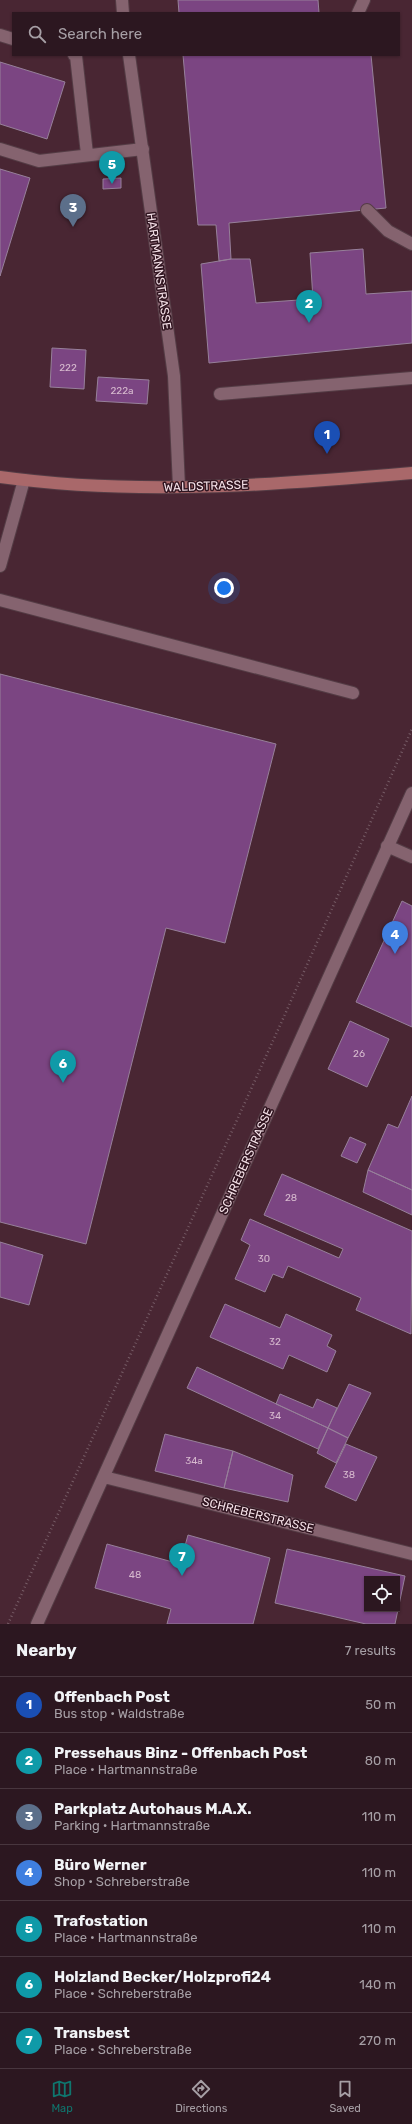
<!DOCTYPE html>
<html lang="en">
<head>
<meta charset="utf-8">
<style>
  :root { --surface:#2c1720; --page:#38242d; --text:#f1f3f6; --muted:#a69fa5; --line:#48363e; --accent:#0f766e }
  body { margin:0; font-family:Rubik,sans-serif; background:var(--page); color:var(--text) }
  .controls { position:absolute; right:12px; bottom:12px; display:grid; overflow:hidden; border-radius:0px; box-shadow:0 1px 3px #0004 }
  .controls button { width:36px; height:36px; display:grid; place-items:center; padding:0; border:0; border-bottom:1px solid var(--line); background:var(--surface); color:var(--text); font:20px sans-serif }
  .you { position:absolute; left:224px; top:588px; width:14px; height:14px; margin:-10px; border:3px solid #fff; border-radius:50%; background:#1a73e8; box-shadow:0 0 0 6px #1a73e833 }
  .badge { display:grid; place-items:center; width:26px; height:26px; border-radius:50%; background:var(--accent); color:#fff; font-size:13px; font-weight:700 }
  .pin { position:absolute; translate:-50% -33px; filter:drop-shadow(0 1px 2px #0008) }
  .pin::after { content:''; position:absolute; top:21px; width:14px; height:12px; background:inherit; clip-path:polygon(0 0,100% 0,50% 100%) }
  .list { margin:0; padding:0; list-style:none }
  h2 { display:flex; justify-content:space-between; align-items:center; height:52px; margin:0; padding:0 16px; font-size:17px }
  h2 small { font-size:13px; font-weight:400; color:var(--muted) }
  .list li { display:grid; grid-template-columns:26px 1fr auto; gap:12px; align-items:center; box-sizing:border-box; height:56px; padding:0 16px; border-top:1px solid var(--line) }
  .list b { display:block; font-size:15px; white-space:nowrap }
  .list p { margin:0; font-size:13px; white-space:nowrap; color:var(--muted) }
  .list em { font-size:13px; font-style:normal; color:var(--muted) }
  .icon { flex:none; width:22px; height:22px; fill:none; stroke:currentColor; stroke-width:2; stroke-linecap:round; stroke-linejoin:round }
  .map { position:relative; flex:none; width:412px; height:1624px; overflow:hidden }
  .search { position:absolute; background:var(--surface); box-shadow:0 1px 3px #0004; left:12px; right:12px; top:12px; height:44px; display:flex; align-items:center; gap:10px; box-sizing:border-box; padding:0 14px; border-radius:0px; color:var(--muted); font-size:15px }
  .sheet { height:444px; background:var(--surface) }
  nav { display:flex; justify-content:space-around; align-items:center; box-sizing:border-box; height:56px; border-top:1px solid var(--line); background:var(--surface); font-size:11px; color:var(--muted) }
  nav a { display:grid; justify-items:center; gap:2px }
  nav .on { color:var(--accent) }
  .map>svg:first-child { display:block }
</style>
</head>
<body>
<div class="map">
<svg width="412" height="1624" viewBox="0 0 412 1624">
  <rect width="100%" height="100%" fill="#3b1f2a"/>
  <!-- built -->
  <path fill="#492633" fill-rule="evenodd" d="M0 0H412V1624H0ZM13 13H399V55H13ZM367 1579H397V1609H367Z"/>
  <!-- building -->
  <path fill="#7b4582" stroke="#97809a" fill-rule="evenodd" d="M178 0H318L319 13H179Z
    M183 55H371L386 208 229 223 231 259 219 261 216 225H198Z
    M0 62 65 82 47 139 0 124Z
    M0 169 30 178 0 276Z
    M121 178V188L103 189V179Z
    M363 249 366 294 412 291V343L209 363 201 264 231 259H250L256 303 313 299 310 253Z
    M52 348 86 350 84 389 50 387Z
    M98 377 149 380 147 404 96 401Z
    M0 674 276 744 225 943 166 928 86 1244 0 1222Z
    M402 901 412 906V1027L356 1002Z
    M350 1021 389 1039 367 1087 328 1069Z
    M412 1096V1190L368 1170 388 1124 398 1128Z
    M350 1137 366 1144 357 1163 341 1156Z
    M368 1170 412 1190V1215L363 1192Z
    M282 1174 412 1231 411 1334 356 1310 361 1298 288 1266 283 1278 273 1274 265 1292 235 1279 250 1245 241 1240 250 1219 339 1258 343 1249 264 1215Z
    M0 1242 43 1255 29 1305 0 1297Z
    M225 1304 280 1328 286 1314 332 1335 327 1346 336 1351 327 1372 289 1355 283 1369 210 1337Z
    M197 1367 328 1428 318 1449 187 1388Z
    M349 1384 371 1393 348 1438 328 1428Z
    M280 1394 313 1408 317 1399 337 1408 328 1428 276 1404Z
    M328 1428 348 1438 336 1463 317 1453Z
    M165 1434 233 1451 224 1488 155 1471Z
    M346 1444 377 1457 356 1501 325 1487Z
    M233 1451 293 1475 288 1502 224 1488Z
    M188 1535 270 1558 253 1624H167L171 1609 95 1588 107 1544 180 1564Z
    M287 1549 405 1576 395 1624H366L275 1603ZM367 1579H397V1609H367Z"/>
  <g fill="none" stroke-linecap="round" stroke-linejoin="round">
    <!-- lane casing -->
    <g stroke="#543c45" stroke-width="14">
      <path id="lane" d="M358 13 364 0
        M0 35 13 39
        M74 55 76 56 87 154
        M0 149 39 161 143 149
        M367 210 388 231 412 244
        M220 394 412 378
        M0 566 24 480
        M0 600 353 693"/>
    </g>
    <!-- street casing -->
    <g stroke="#543c45" stroke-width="14">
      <path id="street" d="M122 0 123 13
        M129 55 174 376 179 487
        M387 846 412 857
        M104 1477 412 1554
        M37 1624 412 793"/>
    </g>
    <!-- secondary casing -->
    <g stroke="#543c45" stroke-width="14">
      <path id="secondary" d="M0 477C136 496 275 485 412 473"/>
    </g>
    <!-- path -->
    <path stroke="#765c66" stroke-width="2.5" stroke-dasharray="1 3" stroke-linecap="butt" d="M8 1624 282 1021 412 729"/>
    <!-- lane -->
    <use href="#lane" stroke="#85636f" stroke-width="12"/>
    <!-- street -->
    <use href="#street" stroke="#85636f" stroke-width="12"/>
    <!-- secondary -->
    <use href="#secondary" stroke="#a9686a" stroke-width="12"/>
  </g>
  <g text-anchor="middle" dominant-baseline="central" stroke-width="3" stroke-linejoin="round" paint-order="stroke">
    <!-- number labels -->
    <g font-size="10" fill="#d6b9ce">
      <text x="68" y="368">222</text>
      <text x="122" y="391">222a</text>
      <text x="359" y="1054">26</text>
      <text x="291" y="1198">28</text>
      <text x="264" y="1259">30</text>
      <text x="275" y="1342">32</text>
      <text x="275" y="1416">34</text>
      <text x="194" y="1461">34a</text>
      <text x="349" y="1475">38</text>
      <text x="135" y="1575">48</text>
    </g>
    <!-- street labels -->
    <g font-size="12" fill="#f4e0e7" stroke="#301520">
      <text transform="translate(159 271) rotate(82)">HARTMANNSTRASSE</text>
      <text transform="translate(206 486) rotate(-2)">WALDSTRASSE</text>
      <text transform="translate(246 1161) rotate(-66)">SCHREBERSTRASSE</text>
      <text transform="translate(258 1515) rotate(14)">SCHREBERSTRASSE</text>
    </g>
  </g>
</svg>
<div class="controls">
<button><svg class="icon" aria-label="locate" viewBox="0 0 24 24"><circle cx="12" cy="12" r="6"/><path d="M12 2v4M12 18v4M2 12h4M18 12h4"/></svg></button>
</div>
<div class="you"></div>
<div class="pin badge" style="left:327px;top:454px;background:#1a4fb4">1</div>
<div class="pin badge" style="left:309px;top:323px;background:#0f9aa8">2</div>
<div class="pin badge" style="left:73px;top:227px;background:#5c6f8a">3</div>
<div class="pin badge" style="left:395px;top:954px;background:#3f7fe0">4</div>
<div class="pin badge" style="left:112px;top:184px;background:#0f9aa8">5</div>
<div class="pin badge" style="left:63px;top:1083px;background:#0f9aa8">6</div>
<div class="pin badge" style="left:182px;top:1576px;background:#0f9aa8">7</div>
<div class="search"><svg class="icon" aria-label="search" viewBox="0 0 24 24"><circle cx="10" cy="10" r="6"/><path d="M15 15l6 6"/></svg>Search here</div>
</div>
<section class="sheet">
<h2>Nearby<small>7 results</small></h2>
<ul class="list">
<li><span class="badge" style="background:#1a4fb4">1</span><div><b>Offenbach Post</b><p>Bus stop · Waldstraße</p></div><em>50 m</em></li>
<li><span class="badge" style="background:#0f9aa8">2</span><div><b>Pressehaus Binz - Offenbach Post</b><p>Place · Hartmannstraße</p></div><em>80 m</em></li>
<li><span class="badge" style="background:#5c6f8a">3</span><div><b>Parkplatz Autohaus M.A.X.</b><p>Parking · Hartmannstraße</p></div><em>110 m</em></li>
<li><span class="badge" style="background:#3f7fe0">4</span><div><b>Büro Werner</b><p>Shop · Schreberstraße</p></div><em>110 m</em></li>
<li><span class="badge" style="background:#0f9aa8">5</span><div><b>Trafostation</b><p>Place · Hartmannstraße</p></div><em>110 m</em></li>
<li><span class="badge" style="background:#0f9aa8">6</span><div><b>Holzland Becker/Holzprofi24</b><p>Place · Schreberstraße</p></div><em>140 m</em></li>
<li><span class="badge" style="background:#0f9aa8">7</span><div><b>Transbest</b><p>Place · Schreberstraße</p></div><em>270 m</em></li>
</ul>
</section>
<nav>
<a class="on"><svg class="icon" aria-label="map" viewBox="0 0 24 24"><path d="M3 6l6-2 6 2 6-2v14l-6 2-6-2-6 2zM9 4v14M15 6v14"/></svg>Map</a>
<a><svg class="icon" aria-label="directions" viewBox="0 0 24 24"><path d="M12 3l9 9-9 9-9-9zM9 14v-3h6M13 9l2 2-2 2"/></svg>Directions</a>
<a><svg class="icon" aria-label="saved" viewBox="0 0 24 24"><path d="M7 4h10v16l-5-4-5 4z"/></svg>Saved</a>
</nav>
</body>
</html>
